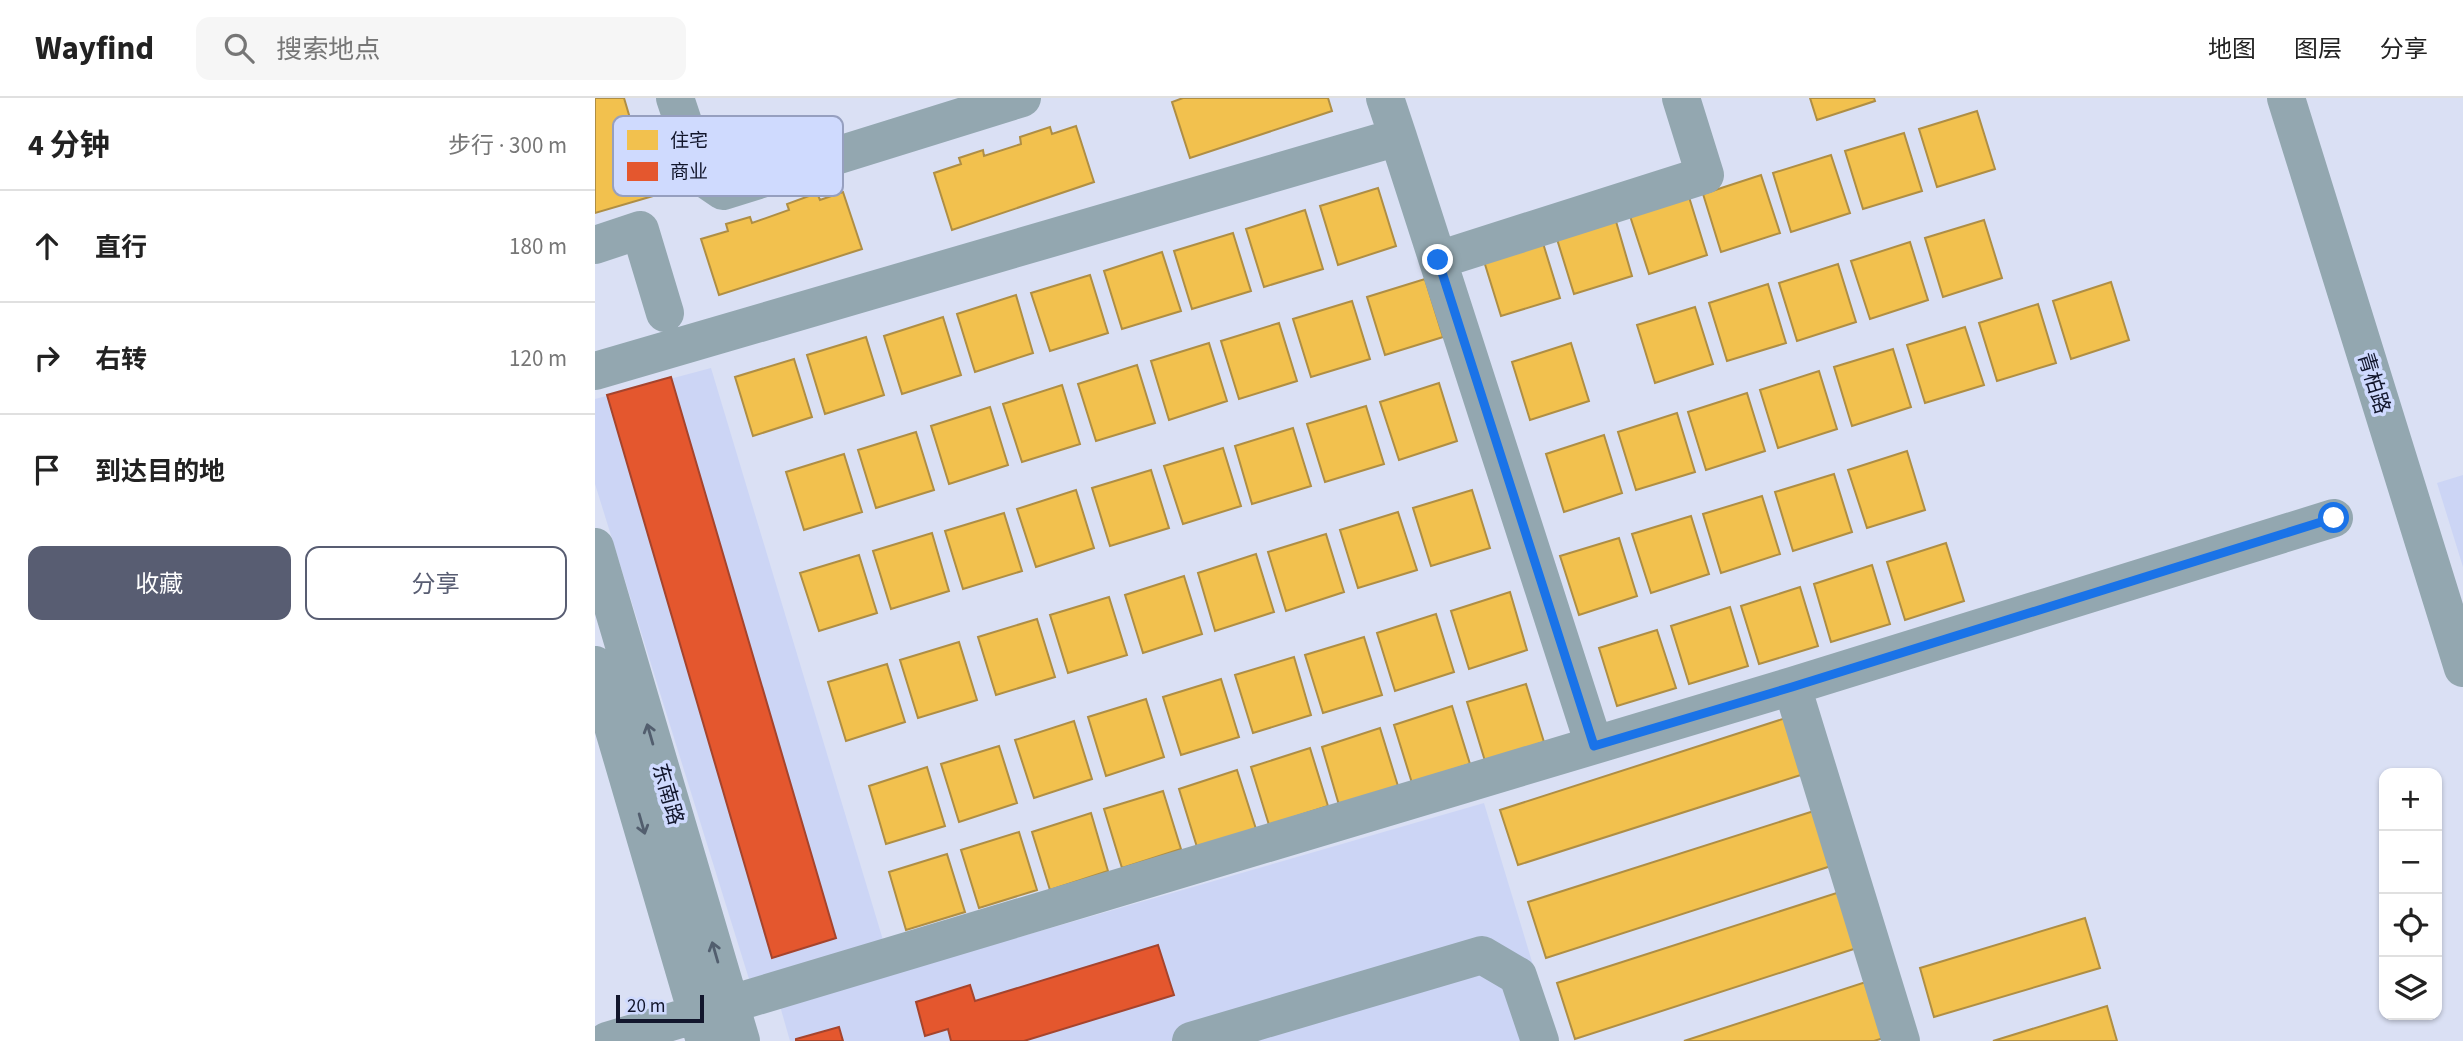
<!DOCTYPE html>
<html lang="zh">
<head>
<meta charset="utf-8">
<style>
  :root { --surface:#fff; --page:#f6f6f6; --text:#222; --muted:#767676; --line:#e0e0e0; --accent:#585d72 }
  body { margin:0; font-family:"Source Sans 3","Noto Sans SC",sans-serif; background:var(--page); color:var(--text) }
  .controls { position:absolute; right:21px; bottom:21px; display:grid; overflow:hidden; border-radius:14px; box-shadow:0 2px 5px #0004 }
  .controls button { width:63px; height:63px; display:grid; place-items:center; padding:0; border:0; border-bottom:2px solid var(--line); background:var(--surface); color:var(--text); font:35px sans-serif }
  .scale { position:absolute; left:21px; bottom:18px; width:88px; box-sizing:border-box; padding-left:7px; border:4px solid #12162c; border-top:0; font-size:19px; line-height:24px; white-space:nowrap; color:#12162c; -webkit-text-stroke:5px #cfdafe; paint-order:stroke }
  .stop { position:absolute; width:21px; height:21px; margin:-16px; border:5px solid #1a73e8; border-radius:50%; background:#fff }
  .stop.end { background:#1a73e8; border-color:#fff; box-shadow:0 2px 7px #0008 }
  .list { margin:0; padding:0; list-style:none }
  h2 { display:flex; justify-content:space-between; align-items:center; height:91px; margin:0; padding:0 28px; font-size:30px }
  h2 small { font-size:23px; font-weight:400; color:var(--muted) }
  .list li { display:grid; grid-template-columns:46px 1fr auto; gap:21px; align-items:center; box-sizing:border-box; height:112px; padding:0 28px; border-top:2px solid var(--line) }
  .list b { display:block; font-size:26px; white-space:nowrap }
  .list em { font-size:23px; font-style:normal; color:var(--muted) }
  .actions { display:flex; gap:14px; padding:21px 28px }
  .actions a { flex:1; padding:16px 0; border:2px solid var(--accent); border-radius:14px; text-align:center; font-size:24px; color:var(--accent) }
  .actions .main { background:var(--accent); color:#fff }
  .icon { flex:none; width:38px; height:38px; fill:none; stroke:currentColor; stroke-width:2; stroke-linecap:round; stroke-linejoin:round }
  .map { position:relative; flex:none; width:1868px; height:943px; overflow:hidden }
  header { display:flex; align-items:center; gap:42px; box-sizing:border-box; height:98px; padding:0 35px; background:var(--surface); border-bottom:2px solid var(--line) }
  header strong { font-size:33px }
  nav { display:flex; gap:38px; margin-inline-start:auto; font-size:24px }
  .search { width:490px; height:63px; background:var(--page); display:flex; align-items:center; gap:18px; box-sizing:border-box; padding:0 24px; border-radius:14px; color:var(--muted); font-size:26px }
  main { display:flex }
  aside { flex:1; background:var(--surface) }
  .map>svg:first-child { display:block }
</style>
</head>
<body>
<header>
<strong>Wayfind</strong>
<div class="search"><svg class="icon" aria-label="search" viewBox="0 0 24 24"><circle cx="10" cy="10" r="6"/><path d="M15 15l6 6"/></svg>搜索地点</div>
<nav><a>地图</a><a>图层</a><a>分享</a></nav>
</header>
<main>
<aside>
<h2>4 分钟<small>步行 · 300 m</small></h2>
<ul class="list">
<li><svg class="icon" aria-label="ahead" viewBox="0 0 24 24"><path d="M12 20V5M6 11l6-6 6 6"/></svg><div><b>直行</b></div><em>180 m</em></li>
<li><svg class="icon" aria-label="right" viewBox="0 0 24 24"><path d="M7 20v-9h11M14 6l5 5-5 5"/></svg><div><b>右转</b></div><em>120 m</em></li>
<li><svg class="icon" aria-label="arrive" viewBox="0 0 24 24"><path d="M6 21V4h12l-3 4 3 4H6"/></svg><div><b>到达目的地</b></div></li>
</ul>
<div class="actions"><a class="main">收藏</a><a>分享</a></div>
</aside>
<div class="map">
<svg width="1868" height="943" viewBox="0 0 1868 943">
  <rect width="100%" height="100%" fill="#dae0f4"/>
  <!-- built -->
  <path fill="#ccd5f5" d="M116 270 288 842 154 881 0 386V301Z
    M1868 377V469L1842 385Z
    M889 705 961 943H195L185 908Z"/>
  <!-- homes -->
  <path fill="#f2c14e" stroke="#af8e44" stroke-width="2" d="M0 0H29L58 98 0 115Z
    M588 0H733L737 13 595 60 577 4Z
    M1215 0H1279L1280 3 1222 22Z
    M1382 13 1400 71 1342 89 1324 31Z
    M481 28 499 84 357 132 339 75 366 66 364 60 388 52 389 58 426 46 425 39 455 29 457 36Z
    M1309 35 1327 93 1268 111 1250 53Z
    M1236 57 1255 115 1196 134 1178 75Z
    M1166 77 1185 135 1126 154 1108 96Z
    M783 90 801 148 743 167 725 108Z
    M248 94 267 151 124 197 106 141 133 133 131 126 155 119 157 125 194 112 192 106 222 95 225 102Z
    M1094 99 1112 157 1054 176 1035 118Z
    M710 112 728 171 669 189 651 131Z
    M1020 120 1037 178 979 196 961 138Z
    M1389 122 1407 180 1348 199 1330 140Z
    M638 135 656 193 597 211 579 153Z
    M947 142 965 200 906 218 888 160Z
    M1315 144 1333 202 1275 221 1256 163Z
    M567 154 586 213 527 231 509 173Z
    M1243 166 1261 224 1202 243 1184 185Z
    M495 177 513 235 455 253 436 195Z
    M830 181 848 239 790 257 772 199Z
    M1516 184 1534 242 1476 261 1458 203Z
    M1173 186 1191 245 1132 263 1114 205Z
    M421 197 438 255 380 274 362 216Z
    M757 203 775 261 716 279 698 221Z
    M1443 206 1461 265 1402 283 1384 225Z
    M1100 209 1118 266 1060 285 1042 227Z
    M348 219 366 277 307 296 289 238Z
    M684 225 702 283 644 301 626 243Z
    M1370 229 1389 287 1330 305 1312 247Z
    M271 239 289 297 230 316 212 257Z
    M614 245 632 303 574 322 556 263Z
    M976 245 994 303 935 322 917 264Z
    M1298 251 1316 309 1257 328 1239 269Z
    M199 261 217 319 158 338 140 279Z
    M542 267 560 325 501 343 483 286Z
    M1224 273 1242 331 1183 350 1165 292Z
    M844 285 862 343 804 362 785 304Z
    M467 287 485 346 427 364 408 306Z
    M1152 295 1170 353 1111 372 1093 314Z
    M771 308 789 366 730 384 712 326Z
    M395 309 413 367 354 386 336 328Z
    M1082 315 1100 374 1041 392 1023 334Z
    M698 330 716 388 657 406 640 348Z
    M321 334 339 392 281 410 263 352Z
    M1009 337 1027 395 969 414 951 356Z
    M628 350 646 408 588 426 569 368Z
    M1312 353 1330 412 1272 430 1253 372Z
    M249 356 267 414 209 432 191 374Z
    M556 372 574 430 515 448 497 390Z
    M1239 376 1257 434 1198 453 1180 394Z
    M481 392 499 450 441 469 422 411Z
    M877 392 895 450 836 468 818 410Z
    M1167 398 1185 456 1126 475 1108 416Z
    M803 414 822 472 763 490 745 432Z
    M409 415 427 473 368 491 350 433Z
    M1096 418 1114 476 1056 495 1037 436Z
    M337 435 354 493 296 511 278 453Z
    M731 436 749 494 691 513 673 454Z
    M1024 440 1042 498 984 517 965 458Z
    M1351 445 1369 503 1310 522 1292 464Z
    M661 456 679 514 620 533 603 475Z
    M264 457 282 515 224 533 205 475Z
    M1277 467 1295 526 1236 544 1219 486Z
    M589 478 607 536 548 555 530 497Z
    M1205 489 1223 548 1164 566 1146 508Z
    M915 494 932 552 874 571 856 513Z
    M514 499 532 557 473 575 455 517Z
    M1135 509 1153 568 1094 586 1076 528Z
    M841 516 859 574 800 593 782 535Z
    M442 521 460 579 401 597 383 539Z
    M1062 532 1081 590 1022 608 1004 550Z
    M769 539 787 597 728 615 710 557Z
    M364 544 382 602 323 620 305 562Z
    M699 559 716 617 658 635 640 577Z
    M292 566 310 624 251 643 233 584Z
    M626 581 644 639 586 657 568 599Z
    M931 586 949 644 890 663 872 604Z
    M551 601 569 659 511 678 493 619Z
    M857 608 875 666 817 685 799 627Z
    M1194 619 1212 675 923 767 905 712Z
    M479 623 497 681 439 700 420 642Z
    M785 630 803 688 744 707 727 649Z
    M404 648 422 705 364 724 346 666Z
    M715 650 733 708 674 727 656 669Z
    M332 669 350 728 291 746 274 688Z
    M642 672 661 731 602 749 584 691Z
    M568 693 586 751 527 770 509 711Z
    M1222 712 1239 767 951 860 933 804Z
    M496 715 513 773 455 792 437 734Z
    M424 734 442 792 384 810 366 752Z
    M352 756 370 814 311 832 294 774Z
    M1251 792 1268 848 980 941 962 885Z
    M1490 820 1505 870 1339 919 1325 870Z
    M1277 882 1295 938 1279 943H1089Z
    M1512 908 1522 943H1398Z"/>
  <!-- shops -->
  <path fill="#e4572e" stroke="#a5442d" stroke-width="2" d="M76 279 241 840 177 860 12 297Z
    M563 847 579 897 429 943H356L353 931 330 938 321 904 375 887 380 903Z
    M244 929 248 943H201V941Z"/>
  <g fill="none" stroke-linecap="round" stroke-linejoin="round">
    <!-- minor -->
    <path stroke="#93a7b0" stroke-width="38" d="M80 0 106 78 128 93 427 0
      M1691 0 1868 570
      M803 39 999 647
      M0 147 45 132 70 215
      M843 162 1110 77 1086 0
      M0 273 803 39 790 0
      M0 449 146 943
      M0 567 110 943
      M1197 588 1306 943
      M12 943 1197 588 1739 420
      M596 943 887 857 923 878 945 943"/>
  </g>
  <!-- one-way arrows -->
  <defs><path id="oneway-shaft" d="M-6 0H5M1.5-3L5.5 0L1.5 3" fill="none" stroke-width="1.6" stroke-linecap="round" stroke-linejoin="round" transform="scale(1.75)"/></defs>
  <g stroke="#525e6e">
    <use href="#oneway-shaft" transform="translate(55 636) rotate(-106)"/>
    <use href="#oneway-shaft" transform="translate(47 726) rotate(74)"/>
    <use href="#oneway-shaft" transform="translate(120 854) rotate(-106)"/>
  </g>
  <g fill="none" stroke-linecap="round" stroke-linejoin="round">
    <!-- route -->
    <path stroke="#1a73e8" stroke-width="9" d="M843 162 999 648 1197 589 1739 420"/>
  </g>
  <g text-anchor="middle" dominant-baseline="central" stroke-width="7" stroke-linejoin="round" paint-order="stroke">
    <!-- street labels -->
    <g font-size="21" fill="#12162c" stroke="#cfdafe">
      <text transform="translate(1779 285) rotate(73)">青柏路</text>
      <text transform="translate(73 696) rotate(74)">东南路</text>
    </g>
  </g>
  <!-- legend -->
  <rect x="18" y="18" width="230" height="80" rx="10" fill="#cfdafe" stroke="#969fbf" stroke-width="2"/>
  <rect x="32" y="32" width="31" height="20" fill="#f2c14e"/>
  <rect x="32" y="64" width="31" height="19" fill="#e4572e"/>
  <g font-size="19" fill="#12162c">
    <text x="75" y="49">住宅</text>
    <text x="75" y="80">商业</text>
  </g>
</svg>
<div class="controls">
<button>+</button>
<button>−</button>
<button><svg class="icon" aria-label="locate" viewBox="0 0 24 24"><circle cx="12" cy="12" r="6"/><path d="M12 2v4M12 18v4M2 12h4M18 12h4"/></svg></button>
<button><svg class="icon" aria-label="layers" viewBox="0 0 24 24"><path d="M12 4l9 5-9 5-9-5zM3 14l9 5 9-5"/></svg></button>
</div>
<div class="scale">20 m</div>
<div class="stop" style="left:1739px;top:420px"></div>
<div class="stop end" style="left:843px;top:162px"></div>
</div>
</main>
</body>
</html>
